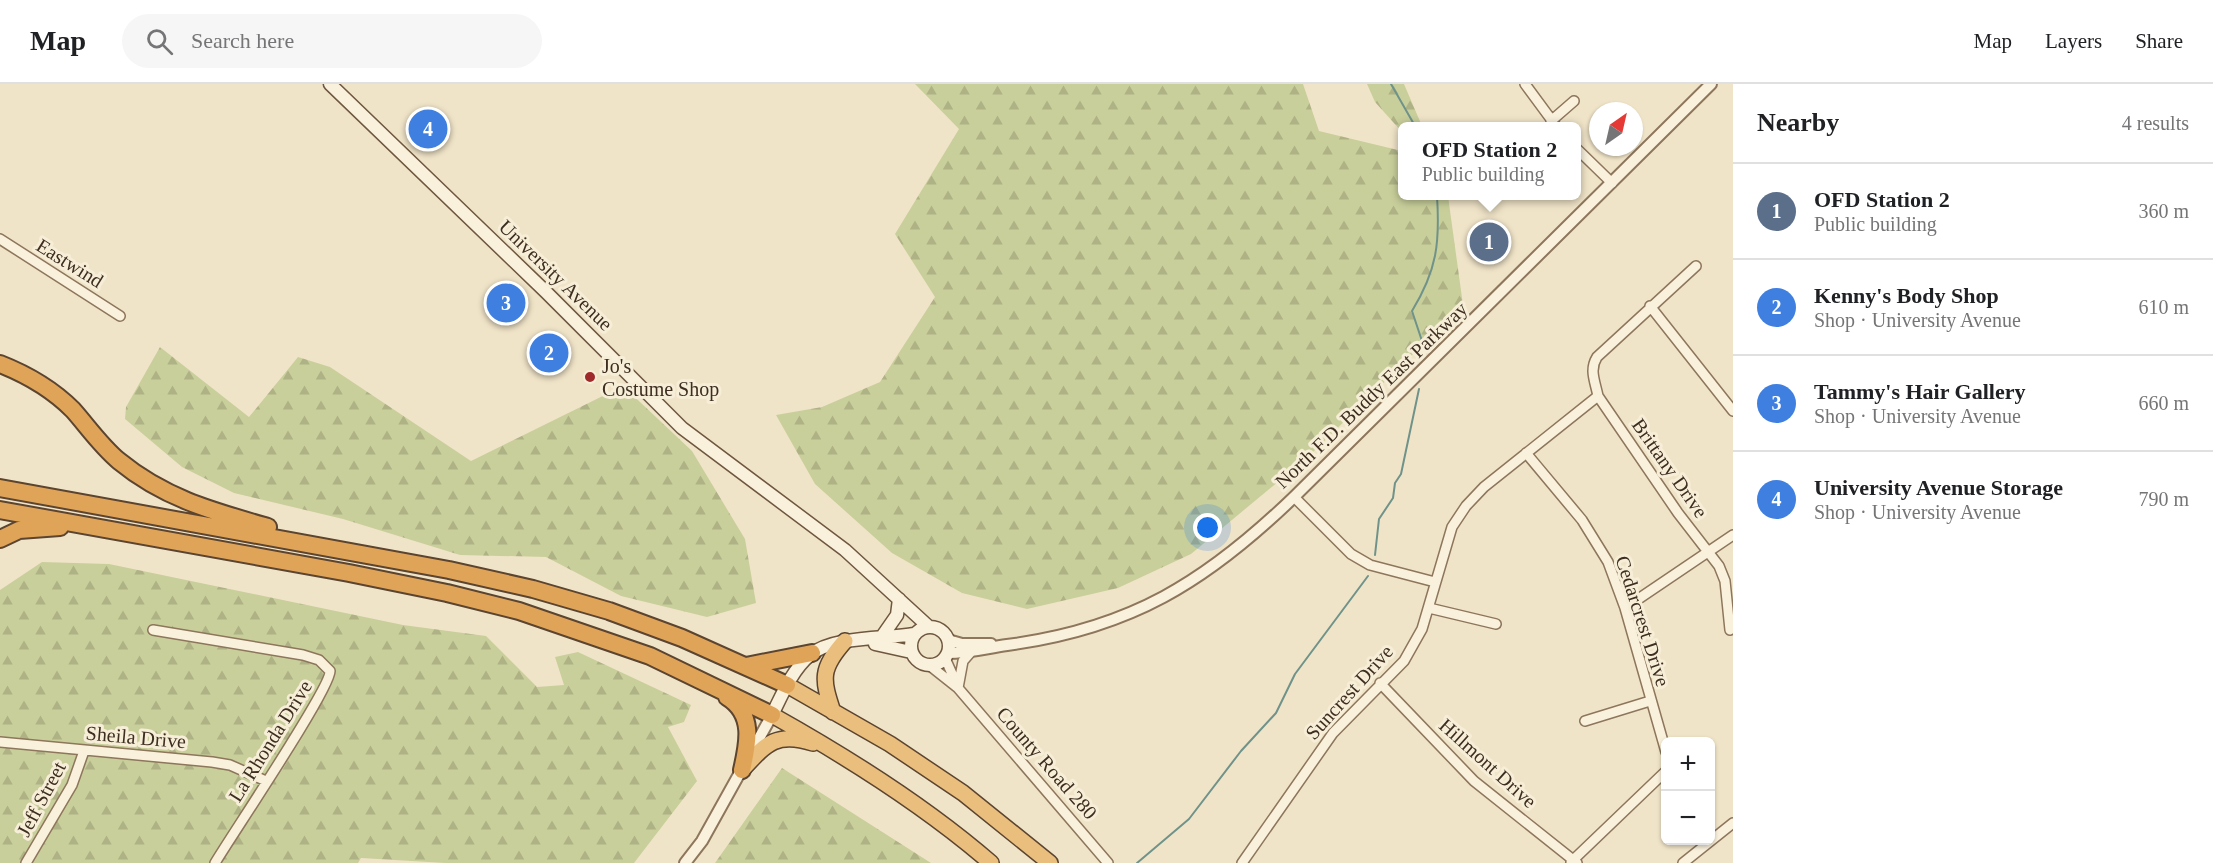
<!DOCTYPE html>
<html lang="en">
<head>
<meta charset="utf-8">
<style>
  :root { --surface:#fff; --page:#f6f6f6; --text:#202124; --muted:#757577; --line:#e0e0e0; --accent:#9e2a2b }
  body { margin:0; font-family:"Times New Roman",serif; background:var(--page); color:var(--text) }
  .controls { position:absolute; right:18px; bottom:18px; display:grid; overflow:hidden; border-radius:9px; box-shadow:0 2px 4px #0004 }
  .controls button { width:54px; height:54px; display:grid; place-items:center; padding:0; border:0; border-bottom:2px solid var(--line); background:var(--surface); color:var(--text); font:30px sans-serif }
  .compass { position:absolute; left:1589px; top:18px; width:54px; height:54px; border-radius:50%; background:var(--surface); box-shadow:0 2px 4px #0004; rotate:34deg }
  .you { position:absolute; left:1208px; top:444px; width:21px; height:21px; margin:-15px; border:4px solid #fff; border-radius:50%; background:#1a73e8; box-shadow:0 0 0 9px #1a73e833 }
  .badge { display:grid; place-items:center; width:39px; height:39px; border-radius:50%; background:var(--accent); color:#fff; font-size:20px; font-weight:700 }
  .pin { position:absolute; translate:-50% -50%; border:3px solid #fff; box-shadow:0 2px 6px #0006 }
  .popup { position:absolute; left:1398px; top:38px; width:183px; height:78px; box-sizing:border-box; display:grid; place-content:center; border-radius:9px; background:var(--surface); filter:drop-shadow(0 2px 4px #0005); font-size:20px; white-space:nowrap; color:var(--muted) }
  .popup b { font-size:22px; color:var(--text) }
  .popup::after { content:''; position:absolute; left:50%; top:100%; margin-left:-12px; border:12px solid transparent; border-top-color:var(--surface) }
  .list { margin:0; padding:0; list-style:none }
  h2 { display:flex; justify-content:space-between; align-items:center; height:78px; margin:0; padding:0 24px; font-size:26px }
  h2 small { font-size:20px; font-weight:400; color:var(--muted) }
  .list li { display:grid; grid-template-columns:39px 1fr auto; gap:18px; align-items:center; box-sizing:border-box; height:96px; padding:0 24px; border-top:2px solid var(--line) }
  .list b { display:block; font-size:22px; white-space:nowrap }
  .list p { margin:0; font-size:20px; white-space:nowrap; color:var(--muted) }
  .list em { font-size:20px; font-style:normal; color:var(--muted) }
  .icon { flex:none; width:33px; height:33px; fill:none; stroke:currentColor; stroke-width:2; stroke-linecap:round; stroke-linejoin:round }
  .map { position:relative; flex:none; width:1733px; height:779px; overflow:hidden }
  header { display:flex; align-items:center; gap:36px; box-sizing:border-box; height:84px; padding:0 30px; background:var(--surface); border-bottom:2px solid var(--line) }
  header strong { font-size:28px }
  nav { display:flex; gap:33px; margin-inline-start:auto; font-size:21px }
  .search { width:420px; height:54px; background:var(--page); display:flex; align-items:center; gap:15px; box-sizing:border-box; padding:0 21px; border-radius:33px; color:var(--muted); font-size:22px }
  main { display:flex }
  aside { flex:1; background:var(--surface) }
  .map>svg:first-child { display:block }
</style>
</head>
<body>
<header>
<strong>Map</strong>
<div class="search"><svg class="icon" aria-label="search" viewBox="0 0 24 24"><circle cx="10" cy="10" r="6"/><path d="M15 15l6 6"/></svg>Search here</div>
<nav><a>Map</a><a>Layers</a><a>Share</a></nav>
</header>
<main>
<div class="map">
<svg width="1733" height="779" viewBox="0 0 1733 779">
  <defs>
    <pattern id="forest-firs" width="22" height="20" patternUnits="userSpaceOnUse" patternTransform="scale(1.5)"><rect width="22" height="20" fill="#c9cf9b"/><path d="M5 1l3.5 6h-7zM16 11l3.5 6h-7z" fill="#aeb285"/></pattern>
  </defs>
  <rect width="100%" height="100%" fill="#f0e4c8"/>
  <!-- forest -->
  <path fill="url(#forest-firs)" d="M915 0H1303L1319 47 1402 67V112H1448L1463 221 1309 372 1191 470 1118 504 1027 525 962 509 892 469 815 400 776 331 822 323 880 298 935 213 895 150 959 45Z
    M1367 0H1404L1422 42H1402V48L1375 18Z
    M160 263 249 333 298 273 330 283 471 377 623 302 692 367 745 455 756 519 707 533 621 512 546 473 460 471 343 435 234 409 182 383 125 335 126 323Z
    M42 478 109 480 403 541 486 552 537 603 564 601 555 573 578 568 691 621 684 638 668 643 697 697 634 779H445L361 774 358 779H0V506Z
    M782 684 931 779H715Z"/>
  <g fill="none" stroke-linecap="round" stroke-linejoin="round">
    <!-- stream -->
    <path stroke="#6f938a" stroke-width="2" d="M1391 0 1415 42
      M1424 263 1412 227C1437 186 1440 159 1437 112
      M1375 471 1379 435 1393 414 1395 399 1401 390 1419 305
      M1137 779 1189 735 1241 667 1276 629 1295 590 1368 492"/>
    <!-- minor casing -->
    <g stroke="#8d765c" stroke-width="12">
      <path id="minor" d="M1525 0 1556 42
        M1551 37 1574 17
        M1576 64 1612 99
        M0 155 120 232
        M1696 182 1597 273C1589 286 1595 297 1598 312L1678 429 1719 482 1725 497 1730 546
        M1650 222 1733 327
        M1526 369 1582 436 1608 478 1625 524 1666 668
        M1294 413 1351 470 1370 481 1435 498
        M1429 524 1496 540
        M1625 524 1733 451
        M153 546 303 571 319 576 330 587C331 604 231 752 215 779
        M945 574 957 601
        M929 581 958 604 1108 779
        M1380 599 1474 697 1577 779
        M958 604 963 577 970 569
        M1585 637 1650 617
        M0 658 212 678 230 681 266 697
        M1571 778 1666 687
        M26 779 72 701 84 667
        M1242 779 1333 649 1404 577 1422 545 1452 443 1466 422 1484 403 1598 312
        M1683 779 1733 739"/>
    </g>
    <!-- tertiary casing -->
    <g stroke="#8d765c" stroke-width="14">
      <path id="tertiary" d="M948 556 962 560H991
        M948 569C969 569 986 564 1007 561 1130 545 1206 498 1294 413L1711 0
        M685 779 702 757 772 631"/>
    </g>
    <!-- secondary casing -->
    <g stroke="#6f573f" stroke-width="15">
      <path id="secondary" d="M330 0 546 208 682 344 845 466 929 543
        M911 562a19 19 0 1 1 38 0a19 19 0 1 1-38 0Z
        M881 554 897 531 899 515
        M875 560 911 568
        M772 631C782 611 792 586 810 571 833 552 885 555 914 550"/>
    </g>
    <!-- trunk casing -->
    <g stroke="#5b4430" stroke-width="18">
      <path id="trunk" d="M787 601 890 660 963 709 1050 779
        M833 628C822 595 820 585 845 557
        M772 631C849 674 924 721 991 779
        M742 686C766 660 776 647 813 659"/>
    </g>
    <!-- motorway casing -->
    <g stroke="#5b4430" stroke-width="20">
      <path id="motorway" d="M0 280C28 291 52 305 73 326 88 343 101 362 119 377 164 414 212 427 268 443
        M0 404 449 486 533 505 609 527 682 554 787 601
        M0 426 349 489 447 509 519 527 650 572 772 631
        M0 455 19 446 60 443
        M746 582 812 569
        M727 613C755 630 748 660 742 686"/>
    </g>
    <!-- minor -->
    <use href="#minor" stroke="#faf1dc" stroke-width="9"/>
    <!-- tertiary -->
    <use href="#tertiary" stroke="#faf1dc" stroke-width="10"/>
    <!-- secondary -->
    <use href="#secondary" stroke="#faf1dc" stroke-width="12"/>
    <!-- trunk -->
    <use href="#trunk" stroke="#eabe7c" stroke-width="15"/>
    <!-- motorway -->
    <use href="#motorway" stroke="#e0a458" stroke-width="16"/>
  </g>
  <!-- markers -->
  <circle fill="#9e2a2b" stroke="#f7eed8" stroke-width="2" cx="590" cy="293" r="6"/>
  <g text-anchor="middle" dominant-baseline="central" stroke-width="6" stroke-linejoin="round" paint-order="stroke">
    <!-- street labels -->
    <g font-size="20" fill="#3d2e20" stroke="#f7eed8">
      <text transform="translate(70 179) rotate(32)">Eastwind</text>
      <text transform="translate(556 191) rotate(44)">University Avenue</text>
      <text transform="translate(1371 311) rotate(-44)">North F.D. Buddy East Parkway</text>
      <text transform="translate(1670 384) rotate(55)">Brittany Drive</text>
      <text transform="translate(1643 537) rotate(72)">Cedarcrest Drive</text>
      <text transform="translate(1349 608) rotate(-48)">Suncrest Drive</text>
      <text transform="translate(136 653) rotate(5)">Sheila Drive</text>
      <text transform="translate(270 657) rotate(-58)">La Rhonda Drive</text>
      <text transform="translate(1047 679) rotate(49)">County Road 280</text>
      <text transform="translate(1488 679) rotate(42)">Hillmont Drive</text>
      <text transform="translate(41 715) rotate(-62)">Jeff Street</text>
    </g>
    <!-- poi labels -->
    <g font-size="20" fill="#3d2e20" stroke="#f7eed8" text-anchor="start">
      <text x="602" y="282">Jo's<tspan x="602" dy="23">Costume Shop</tspan></text>
    </g>
  </g>
</svg>
<div class="controls">
<button>+</button>
<button>−</button>
</div>
<svg class="compass" viewBox="-18 -18 36 36"><path d="M0-13l5 13h-10z" fill="#e53935"/><path d="M0 13l5-13h-10z" fill="#757577"/></svg>
<div class="you"></div>
<div class="pin badge" style="left:1489px;top:158px;background:#5c6f8a">1</div>
<div class="popup"><b>OFD Station 2</b>Public building</div>
<div class="pin badge" style="left:549px;top:269px;background:#3f7fe0">2</div>
<div class="pin badge" style="left:506px;top:219px;background:#3f7fe0">3</div>
<div class="pin badge" style="left:428px;top:45px;background:#3f7fe0">4</div>
</div>
<aside>
<h2>Nearby<small>4 results</small></h2>
<ul class="list">
<li><span class="badge" style="background:#5c6f8a">1</span><div><b>OFD Station 2</b><p>Public building</p></div><em>360 m</em></li>
<li><span class="badge" style="background:#3f7fe0">2</span><div><b>Kenny's Body Shop</b><p>Shop · University Avenue</p></div><em>610 m</em></li>
<li><span class="badge" style="background:#3f7fe0">3</span><div><b>Tammy's Hair Gallery</b><p>Shop · University Avenue</p></div><em>660 m</em></li>
<li><span class="badge" style="background:#3f7fe0">4</span><div><b>University Avenue Storage</b><p>Shop · University Avenue</p></div><em>790 m</em></li>
</ul>
</aside>
</main>
</body>
</html>
